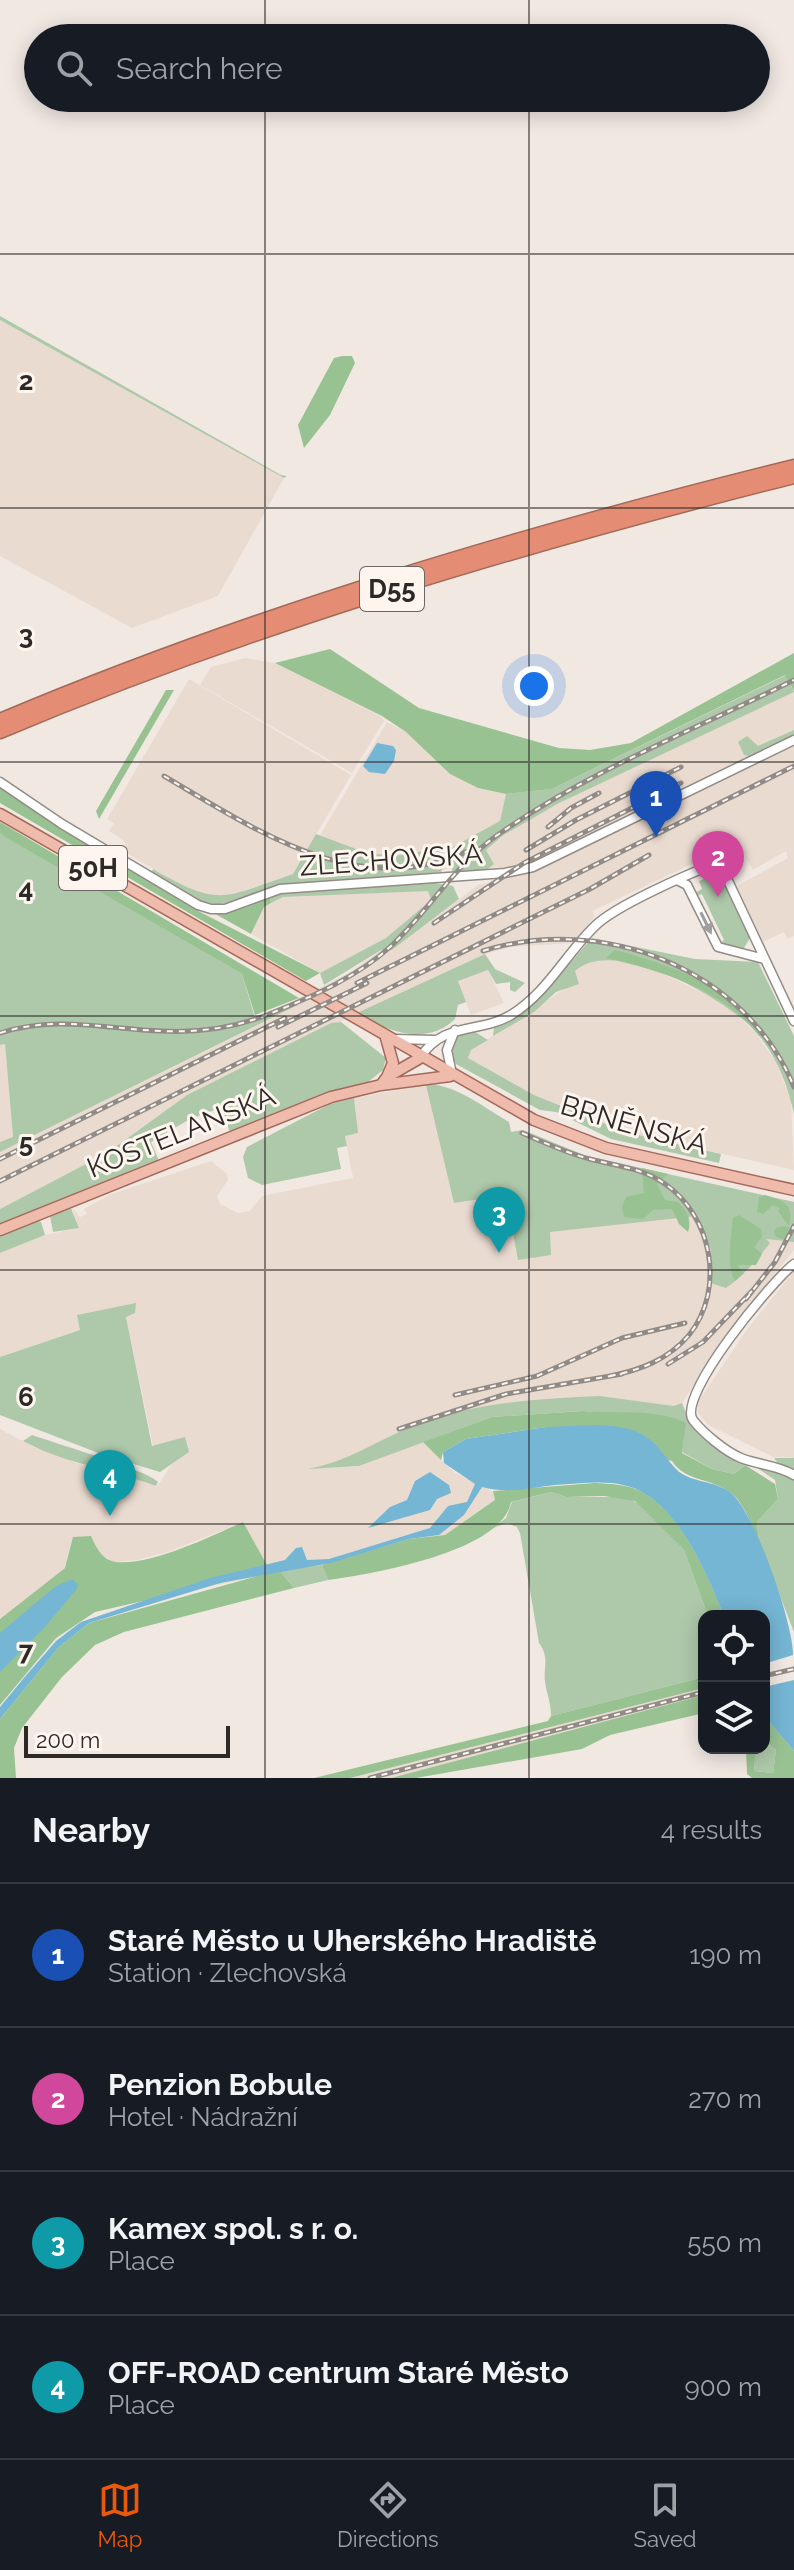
<!DOCTYPE html>
<html lang="en">
<head>
<meta charset="utf-8">
<style>
  :root { --surface:#171b24; --page:#242831; --text:#f1f3f6; --muted:#9ea1a6; --line:#363941; --accent:#ea580c }
  body { margin:0; font-family:Raleway,sans-serif; background:var(--page); color:var(--text) }
  .controls { position:absolute; right:24px; bottom:24px; display:grid; overflow:hidden; border-radius:16px; box-shadow:0 4px 20px #0003 }
  .controls button { width:72px; height:72px; display:grid; place-items:center; padding:0; border:0; border-bottom:2px solid var(--line); background:var(--surface); color:var(--text); font:40px sans-serif }
  .scale { position:absolute; left:24px; bottom:20px; width:206px; box-sizing:border-box; padding-left:8px; border:4px solid #2c2927; border-top:0; font-size:22px; line-height:28px; white-space:nowrap; color:#2c2927; -webkit-text-stroke:6px #fef5ef; paint-order:stroke }
  .you { position:absolute; left:534px; top:686px; width:28px; height:28px; margin:-20px; border:6px solid #fff; border-radius:50%; background:#1a73e8; box-shadow:0 0 0 12px #1a73e833 }
  .badge { display:grid; place-items:center; width:52px; height:52px; border-radius:50%; background:var(--accent); color:#fff; font-size:26px; font-weight:700 }
  .pin { position:absolute; translate:-50% -66px; filter:drop-shadow(0 2px 4px #0008) }
  .pin::after { content:''; position:absolute; top:42px; width:28px; height:24px; background:inherit; clip-path:polygon(0 0,100% 0,50% 100%) }
  .list { margin:0; padding:0; list-style:none }
  h2 { display:flex; justify-content:space-between; align-items:center; height:104px; margin:0; padding:0 32px; font-size:34px }
  h2 small { font-size:26px; font-weight:400; color:var(--muted) }
  .list li { display:grid; grid-template-columns:52px 1fr auto; gap:24px; align-items:center; box-sizing:border-box; height:144px; padding:0 32px; border-top:2px solid var(--line) }
  .list b { display:block; font-size:30px; white-space:nowrap }
  .list p { margin:0; font-size:26px; white-space:nowrap; color:var(--muted) }
  .list em { font-size:26px; font-style:normal; color:var(--muted) }
  .icon { flex:none; width:44px; height:44px; fill:none; stroke:currentColor; stroke-width:2; stroke-linecap:round; stroke-linejoin:round }
  .map { position:relative; flex:none; width:794px; height:1778px; overflow:hidden }
  .search { position:absolute; background:var(--surface); box-shadow:0 4px 20px #0003; left:24px; right:24px; top:24px; height:88px; display:flex; align-items:center; gap:20px; box-sizing:border-box; padding:0 28px; border-radius:44px; color:var(--muted); font-size:30px }
  .sheet { height:680px; background:var(--surface) }
  nav { display:flex; justify-content:space-around; align-items:center; box-sizing:border-box; height:112px; border-top:2px solid var(--line); background:var(--surface); font-size:22px; color:var(--muted) }
  nav a { display:grid; justify-items:center; gap:4px }
  nav .on { color:var(--accent) }
  .map>svg:first-child { display:block }
</style>
</head>
<body>
<div class="map">
<svg width="794" height="1778" viewBox="0 0 794 1778">
  <rect width="100%" height="100%" fill="#f1e8e2"/>
  <!-- built -->
  <path fill="#eadbd1" d="M0 320 284 478 218 596 132 628 0 556Z
    M245 658 275 663 382 717 384 721 352 773 200 685 211 667Z
    M189 679 351 775 293 874 237 893 207 897 194 893 123 851 126 845 123 840 109 831 114 823 107 819Z
    M794 691V936L787 939 784 932 763 942 737 886 788 858 786 851 753 870 734 836 692 857 694 863 592 911 595 916 573 943 511 947 485 954 334 1025 331 1023 187 1095 107 1153 0 1209V1152L297 1006 292 1002 347 974 381 950H392L478 885 514 877 510 867 297 874 387 722 406 732 450 774 478 788 506 794 552 789Z
    M428 890 431 900 386 938 320 973 251 934 264 907 283 897Z
    M606 958 651 968 722 1002 755 1032 776 1062 791 1100 794 1170 626 1132 534 1095 468 1058 471 1050 569 986 575 971 582 964Z
    M488 970 504 1003 471 1015 458 981Z
    M5 1043 13 1138 0 1142V1045Z
    M430 1084 439 1085 509 1122 511 1132 523 1130 586 1156 794 1202V1250L725 1337 682 1403 675 1406 600 1396 412 1427 340 1463 315 1467H356L423 1442 455 1473 492 1491 496 1500 445 1535 411 1538 324 1565 294 1568 95 1612 56 1639 0 1707 56 1638 95 1612 220 1583 267 1565 243 1522 168 1552 137 1560 113 1562 98 1552 65 1568 0 1619V1429L34 1447 100 1471 127 1474 157 1487 175 1459 189 1452 153 1446 126 1316 135 1304 78 1315 80 1330 0 1357V1253L45 1235 79 1228 72 1207 80 1217 87 1214 84 1209 109 1195 211 1161 227 1174 228 1180 217 1196 220 1204 238 1213 250 1211 262 1196 353 1178 345 1136 356 1112 354 1098Z
    M794 1271V1458L773 1457 708 1425 698 1413V1402L748 1328Z
    M704 1688V1695L391 1778H350Z"/>
  <!-- green -->
  <path fill="#aec8aa" d="M0 316 281 475 287 476 284 478 0 320Z
    M786 675 794 692 559 803 502 836 486 850 494 864 485 871H452L451 848 500 821 506 794 552 789Z
    M794 730V738L751 757 744 755 738 742 747 736 758 746Z
    M0 833 242 974 256 1021 292 1002 298 1005 0 1152V1142L13 1137 5 1044 0 1045Z
    M316 834 367 853 395 856 442 848 445 864 441 872 286 886 218 905 201 901 151 873 153 869C220 908 222 898 293 874Z
    M715 875 723 878 751 936 744 948 729 949 720 943 724 940 702 894 697 896 695 893 702 889 699 881Z
    M428 882 453 886 459 899 392 950H381L324 985 320 973 386 938 431 900 428 891 283 897 271 903 270 897 284 892Z
    M592 938 695 959 758 962 794 1036V1114C788 1085 775 1053 755 1031 725 998 614 935 575 971L579 984 556 992 534 1012 493 1036 494 1028 513 1019 545 991Z
    M485 954 495 969 525 983 515 992 510 990V982L496 984 488 970 458 981 466 1002 458 1005 455 1019C427 1047 385 1031 357 1013Z
    M341 1022 386 1058 383 1070 368 1082 331 1091 230 1132 220 1108 190 1119 151 1142 159 1161 0 1226V1209L107 1153 187 1095 331 1023Z
    M472 1030 488 1040 471 1050 468 1058 534 1095 626 1132 721 1154 719 1163 611 1139 556 1112 540 1110 456 1064 450 1052 454 1038Z
    M426 1085C453 1082 486 1109 509 1122L511 1132 523 1130 586 1156 794 1202V1242L766 1239 770 1243C757 1260 742 1277 726 1288L711 1283V1250L697 1216 550 1232 551 1255 518 1260 506 1195 454 1203Z
    M354 1098 358 1133 345 1136 347 1146 337 1148 341 1169 262 1185 248 1178 243 1157 247 1147 330 1104Z
    M70 1206 79 1228 53 1232 50 1216Z
    M37 1220 41 1222 45 1235 0 1253V1234Z
    M136 1303 135 1313 126 1317 152 1446 185 1437 189 1452 160 1472 101 1454 0 1415V1357L80 1330 77 1315Z
    M600 1396 674 1406 682 1403 689 1420 745 1465 734 1474 712 1469 682 1452 684 1438 614 1414 583 1411 492 1417 359 1466 308 1469C349 1461 374 1442 411 1427 472 1402 535 1399 600 1396Z
    M32 1435C54 1443 150 1471 158 1482L156 1486C112 1469 65 1464 23 1441Z
    M774 1458H794V1632L759 1542 757 1522 778 1499 775 1480 747 1461 785 1473Z
    M551 1492 566 1497H626L643 1506 684 1550 708 1616H704V1677L551 1716C551 1704 547 1694 545 1682 543 1667 550 1658 539 1643L520 1533 517 1527 507 1523 493 1528 506 1518 512 1502Z
    M322 1565 328 1580 294 1588 279 1570Z
    M764 1740 776 1750 773 1773 754 1771 756 1748H764Z"/>
  <!-- forest -->
  <path fill="#99c292" d="M342 356H352L355 363 330 415 304 448 298 425 334 358Z
    M330 649 419 708 559 748 590 750 631 743 794 653V691L785 675 552 789 506 794 478 788 450 774 406 732 382 716 275 663Z
    M166 690H174L99 819 96 811Z
    M0 787 52 823 200 912 320 973 306 981 0 803Z
    M0 822 299 998 255 1015 242 974 7 838 0 833Z
    M270 897 271 903 264 907 251 934 210 911 223 912Z
    M615 950C670 965 732 985 763 1036H759C725 990 659 970 606 958Z
    M642 1168 668 1174 657 1184 665 1200 678 1202C687 1211 692 1219 688 1232L679 1224 672 1209 653 1210 643 1219 624 1217 622 1207 626 1197 644 1193Z
    M765 1195C794 1203 794 1210 785 1240L776 1237 774 1232 777 1227 789 1226 778 1211 780 1208 773 1205 763 1214 757 1212 759 1197Z
    M739 1215 761 1229 762 1237 754 1247 762 1254 756 1265H737L744 1273 735 1281C726 1269 731 1234 733 1218Z
    M583 1411C614 1414 658 1408 686 1423L682 1453 712 1469 734 1474 745 1465 775 1484 778 1499 757 1522 759 1542C752 1526 745 1504 731 1493 713 1478 685 1482 672 1461L546 1427 466 1439 443 1452 441 1460 423 1442 492 1417Z
    M595 1483C610 1484 624 1484 638 1490 680 1508 708 1576 724 1616H708L684 1550 635 1501 604 1496 566 1497 551 1492 511 1502C502 1552 372 1574 328 1580L322 1565 409 1539 445 1535 495 1500 493 1491Z
    M243 1522 267 1565 221 1583 95 1612 56 1638 0 1705V1619L65 1568 73 1537 91 1536C96 1547 102 1560 116 1562 151 1566 211 1536 243 1522Z
    M279 1570 294 1588 124 1632 95 1645 62 1677 22 1728 14 1748 16 1778H0V1719L59 1647 89 1623Z
    M704 1677V1688L350 1778H314L548 1721 551 1716Z
    M704 1695V1713L610 1735 582 1749 416 1778H391Z
    M764 1716 794 1751V1778H752L747 1774 746 1748H756L754 1771 773 1773 776 1750 764 1740Z"/>
  <!-- water -->
  <path fill="#75b6d4" d="M377 743 393 746 396 750 394 761 385 774 369 772 363 766Z
    M546 1427C574 1427 610 1421 637 1432 656 1440 663 1455 676 1469 689 1483 716 1480 731 1493 755 1512 794 1626 793 1655L764 1664V1616H724C706 1572 675 1495 623 1485 602 1480 577 1484 555 1485 530 1488 507 1494 482 1487L464 1515 439 1535 409 1539 331 1563 220 1583 89 1623 59 1647 0 1719V1707L23 1679 56 1641 81 1622 210 1578 285 1560 296 1548 302 1547 307 1560 329 1559 430 1528 448 1506 467 1502 475 1484 444 1463 443 1452 466 1439Z
    M430 1472 449 1485 451 1493 437 1499 430 1510 368 1528 390 1507 407 1500 415 1481Z
    M73 1579 78 1585 76 1590 45 1627 0 1672V1633L56 1586Z
    M794 1680V1751L764 1716V1687Z"/>
  <g fill="none" stroke-linecap="round" stroke-linejoin="round">
    <!-- minor casing -->
    <g stroke="#938b85" stroke-width="11">
      <path id="minor" d="M0 782 62 824 198 905 211 909H225L280 889 505 873 533 867 794 740
        M679 881 687 885 718 947 764 959
        M394 1039 434 1040
        M420 1058C443 1021 479 1034 511 1015 547 993 565 955 595 926 615 906 686 875 714 864L723 870 794 1021
        M452 1074 447 1050 455 1030
        M794 1264C772 1281 676 1396 693 1420 703 1433 726 1452 741 1458 758 1465 778 1465 794 1475"/>
    </g>
    <!-- major casing -->
    <g stroke="#a46a59" stroke-width="13">
      <path id="major" d="M0 814 534 1120 606 1148 794 1190
        M386 1038 393 1063 387 1077
        M381 1085 387 1077 420 1058
        M0 1230 331 1097 381 1085 450 1076"/>
    </g>
    <!-- highway casing -->
    <g stroke="#a46a59" stroke-width="15">
      <path id="highway" d="M0 720C256 612 524 533 794 466
        M0 732C257 624 524 545 794 477"/>
    </g>
    <!-- minor -->
    <use href="#minor" stroke="#fff" stroke-width="8"/>
    <!-- major -->
    <use href="#major" stroke="#efbbac" stroke-width="10"/>
    <!-- highway -->
    <use href="#highway" stroke="#e48d74" stroke-width="12"/>
    <!-- rail casing -->
    <g stroke="#918b87" stroke-width="5">
      <path id="rail" d="M164 776C256 830 362 904 472 849
        M548 827 571 808 599 793
        M526 850 576 820 681 767
        M434 923 524 863 681 783
        M483 951C602 913 746 969 794 1087
        M357 983 794 766
        M278 1027 367 983
        M0 1033C56 1015 105 1029 162 1031 200 1033 239 1027 274 1012 314 996 358 976 390 947 429 911 455 864 499 834 589 771 696 729 794 680
        M522 1133C545 1143 567 1153 590 1159 616 1166 643 1168 665 1184 712 1216 726 1289 689 1335 668 1360 640 1370 610 1376
        M0 1159 285 1018
        M0 1181 590 889 649 855
        M746 1299 775 1262 794 1226
        M668 1364 703 1342 752 1291
        M455 1395 537 1376 622 1338 685 1323
        M399 1429 506 1394 622 1374
        M764 1676 794 1669
        M370 1778 704 1692"/>
    </g>
    <!-- rail -->
    <use href="#rail" stroke="#fef5ef" stroke-width="2" stroke-dasharray="6" stroke-linecap="butt"/>
  </g>
  <!-- one-way arrows -->
  <defs><path id="oneway-solid" d="M-6-.8H1V-3.2L6.5 0L1 3.2V.8H-6Z" transform="scale(2)"/></defs>
  <use fill="#a09f9e" href="#oneway-solid" transform="translate(706 923) rotate(64)"/>
  <!-- grid -->
  <path fill="none" stroke="#2c2927" stroke-width="2" stroke-opacity="0.55" d="M265 0V38M529 0V38M265 98V1778M529 98V1778M0 254H794M0 508H794M0 762H794M0 1016H794M0 1270H794M0 1524H794"/>
  <g text-anchor="middle" dominant-baseline="central" stroke-width="6" stroke-linejoin="round" paint-order="stroke">
    <!-- shield labels -->
    <g fill="#fef5ef" stroke="#6b6663" stroke-width="2">
      <rect x="360" y="567" width="64" height="44" rx="6"/>
      <rect x="59" y="846" width="68" height="44" rx="6"/>
    </g>
    <g font-size="26" font-weight="bold" fill="#2c2927">
      <text x="392" y="589">D55</text>
      <text x="93" y="868">50H</text>
    </g>
    <!-- street labels -->
    <g font-size="28" fill="#2c2927" stroke="#fef5ef">
      <text transform="translate(391 860) rotate(-4)">ZLECHOVSKÁ</text>
      <text transform="translate(634 1125) rotate(16)">BRNĚNSKÁ</text>
      <text transform="translate(181 1132) rotate(-22)">KOSTELANSKÁ</text>
    </g>
  </g>
  <g font-size="26" text-anchor="middle" font-weight="bold" fill="#2c2927" stroke="#fef5ef" stroke-width="6" stroke-linejoin="round" paint-order="stroke">
    <text x="26" y="390">2</text>
    <text x="26" y="644">3</text>
    <text x="26" y="898">4</text>
    <text x="26" y="1152">5</text>
    <text x="26" y="1406">6</text>
    <text x="26" y="1660">7</text>
  </g>
</svg>
<div class="controls">
<button><svg class="icon" aria-label="locate" viewBox="0 0 24 24"><circle cx="12" cy="12" r="6"/><path d="M12 2v4M12 18v4M2 12h4M18 12h4"/></svg></button>
<button><svg class="icon" aria-label="layers" viewBox="0 0 24 24"><path d="M12 4l9 5-9 5-9-5zM3 14l9 5 9-5"/></svg></button>
</div>
<div class="scale">200 m</div>
<div class="you"></div>
<div class="pin badge" style="left:656px;top:837px;background:#1a4fb4">1</div>
<div class="pin badge" style="left:718px;top:897px;background:#d1479c">2</div>
<div class="pin badge" style="left:499px;top:1253px;background:#0f9aa8">3</div>
<div class="pin badge" style="left:110px;top:1516px;background:#0f9aa8">4</div>
<div class="search"><svg class="icon" aria-label="search" viewBox="0 0 24 24"><circle cx="10" cy="10" r="6"/><path d="M15 15l6 6"/></svg>Search here</div>
</div>
<section class="sheet">
<h2>Nearby<small>4 results</small></h2>
<ul class="list">
<li><span class="badge" style="background:#1a4fb4">1</span><div><b>Staré Město u Uherského Hradiště</b><p>Station · Zlechovská</p></div><em>190 m</em></li>
<li><span class="badge" style="background:#d1479c">2</span><div><b>Penzion Bobule</b><p>Hotel · Nádražní</p></div><em>270 m</em></li>
<li><span class="badge" style="background:#0f9aa8">3</span><div><b>Kamex spol. s r. o.</b><p>Place</p></div><em>550 m</em></li>
<li><span class="badge" style="background:#0f9aa8">4</span><div><b>OFF-ROAD centrum Staré Město</b><p>Place</p></div><em>900 m</em></li>
</ul>
</section>
<nav>
<a class="on"><svg class="icon" aria-label="map" viewBox="0 0 24 24"><path d="M3 6l6-2 6 2 6-2v14l-6 2-6-2-6 2zM9 4v14M15 6v14"/></svg>Map</a>
<a><svg class="icon" aria-label="directions" viewBox="0 0 24 24"><path d="M12 3l9 9-9 9-9-9zM9 14v-3h6M13 9l2 2-2 2"/></svg>Directions</a>
<a><svg class="icon" aria-label="saved" viewBox="0 0 24 24"><path d="M7 4h10v16l-5-4-5 4z"/></svg>Saved</a>
</nav>
</body>
</html>
